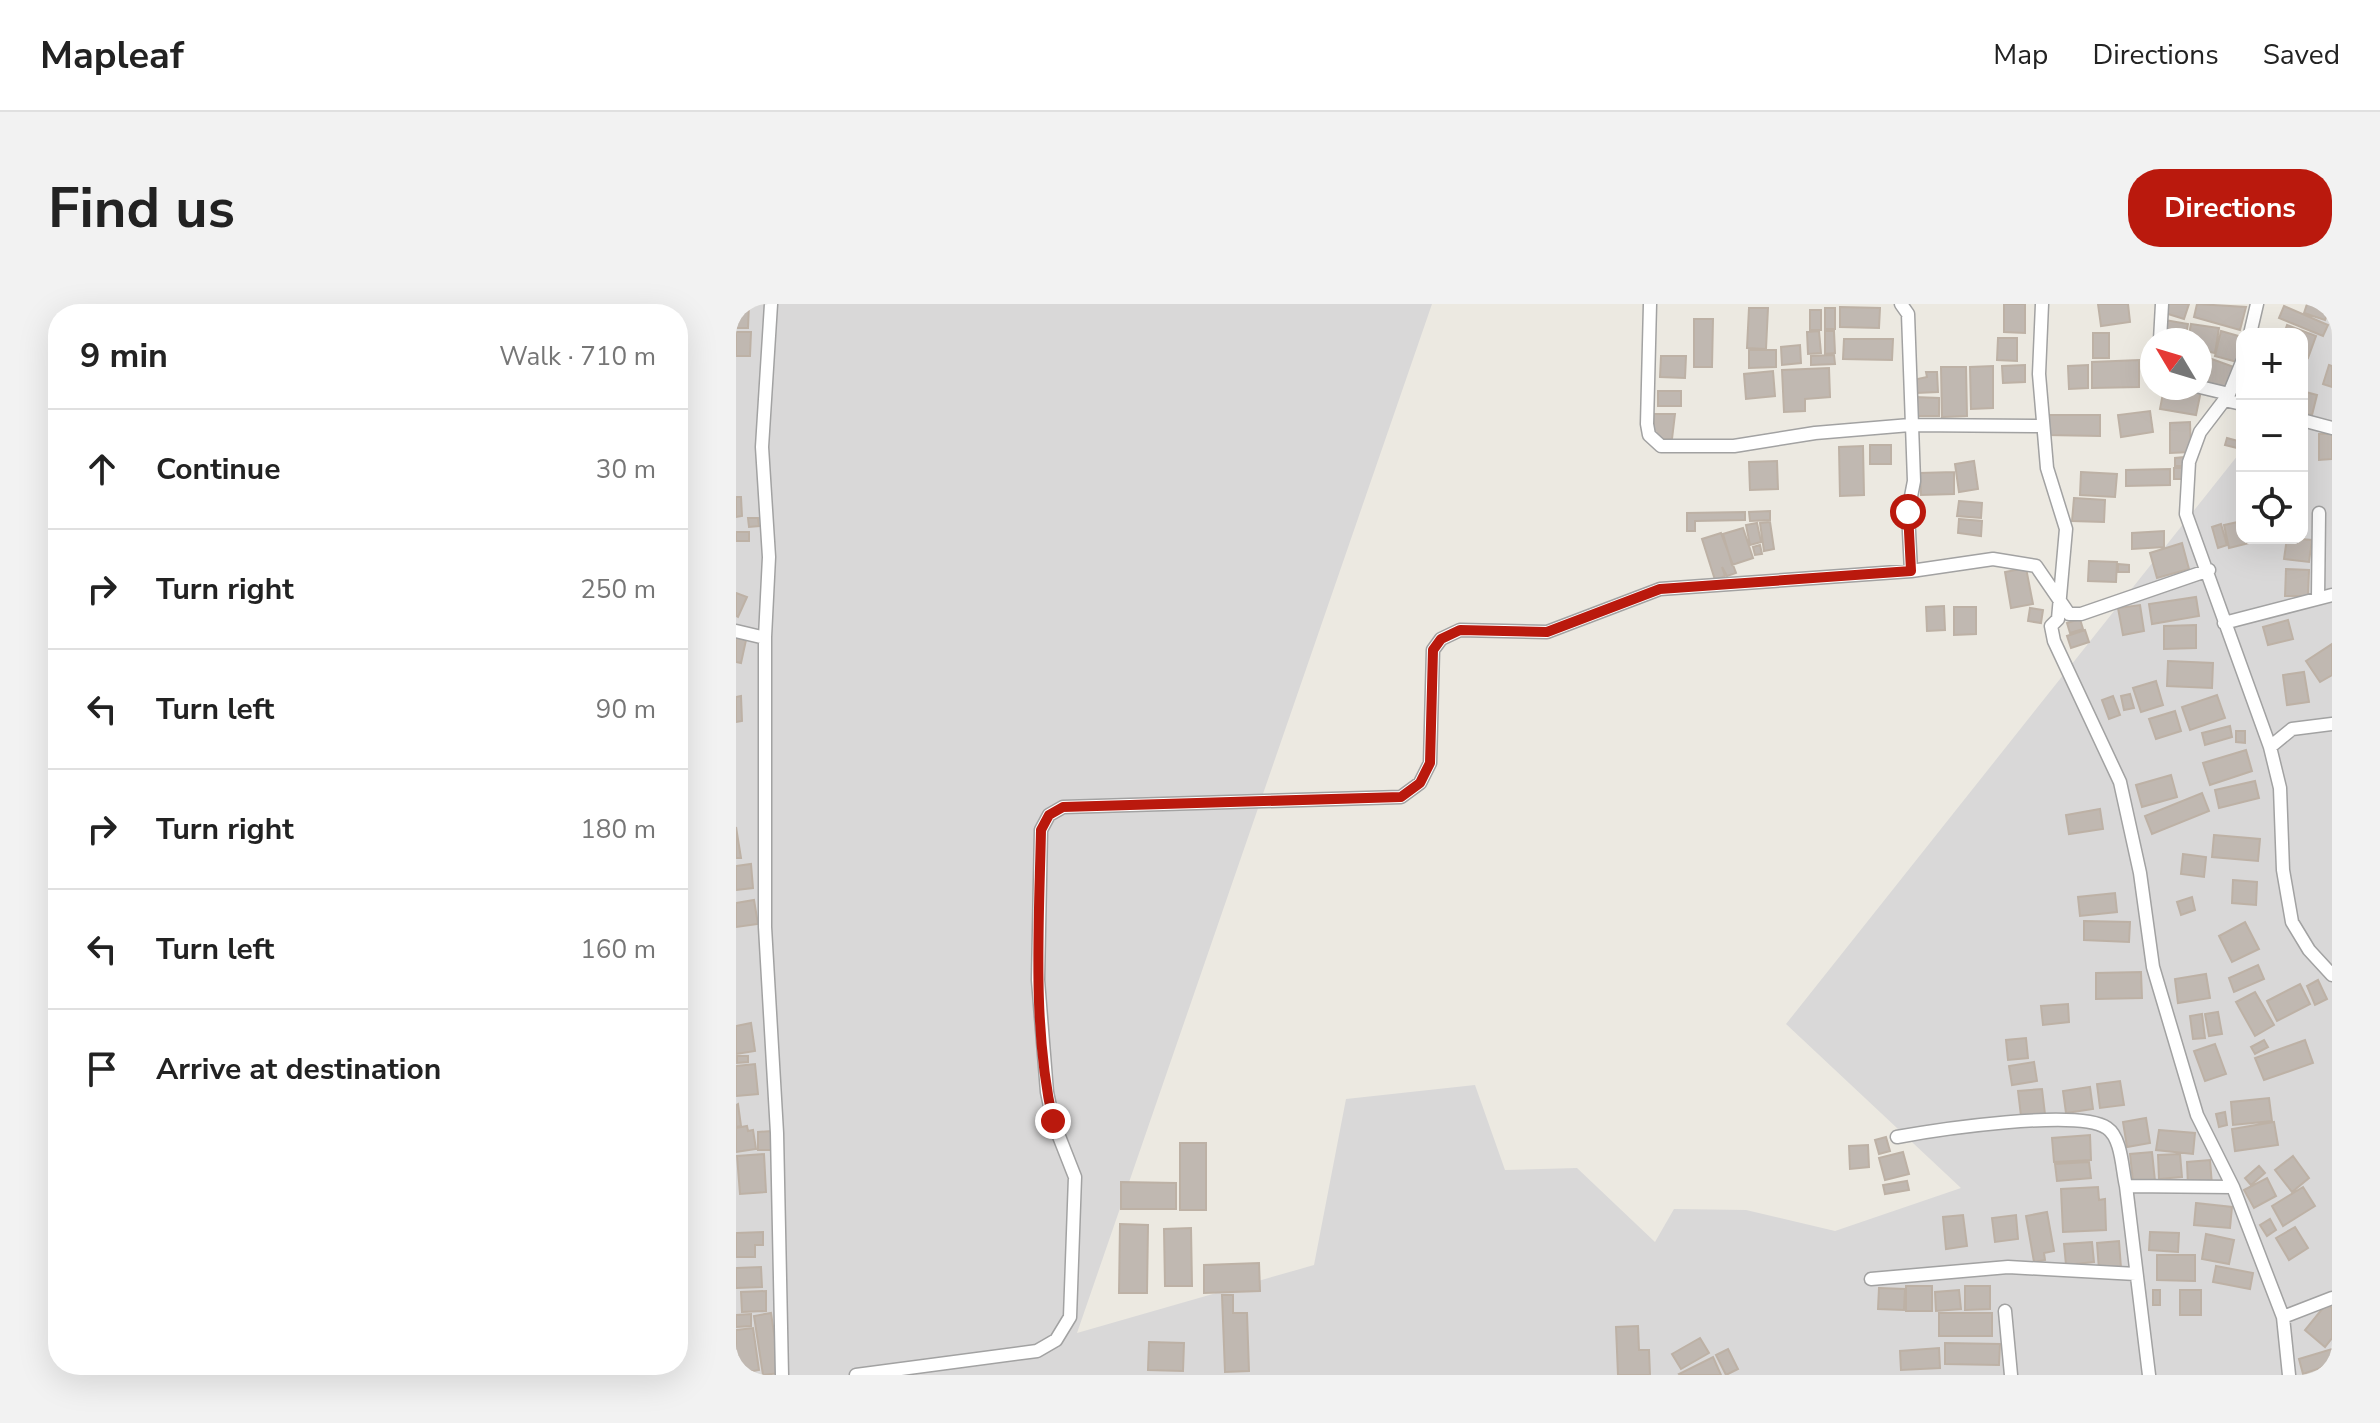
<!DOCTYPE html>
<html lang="en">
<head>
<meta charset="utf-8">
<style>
  :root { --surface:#fff; --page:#f2f2f2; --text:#222; --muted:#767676; --line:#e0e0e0; --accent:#ba190d }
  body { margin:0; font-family:"Nunito Sans",sans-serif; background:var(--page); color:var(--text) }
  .controls { position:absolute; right:24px; top:24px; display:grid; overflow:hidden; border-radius:16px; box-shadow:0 8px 32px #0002 }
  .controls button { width:72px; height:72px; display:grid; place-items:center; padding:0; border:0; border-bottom:2px solid var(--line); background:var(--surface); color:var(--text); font:40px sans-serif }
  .compass { position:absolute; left:1404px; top:24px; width:72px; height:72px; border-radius:50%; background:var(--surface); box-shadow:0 8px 32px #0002; rotate:308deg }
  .stop { position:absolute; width:24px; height:24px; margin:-18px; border:6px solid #ba190d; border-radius:50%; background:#fff }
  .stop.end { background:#ba190d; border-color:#fff; box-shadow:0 2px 8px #0008 }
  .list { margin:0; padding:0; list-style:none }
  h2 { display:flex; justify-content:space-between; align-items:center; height:104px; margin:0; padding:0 32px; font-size:34px }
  h2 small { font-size:26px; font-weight:400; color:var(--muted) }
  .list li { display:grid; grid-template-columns:52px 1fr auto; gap:24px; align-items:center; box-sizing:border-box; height:120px; padding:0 32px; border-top:2px solid var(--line) }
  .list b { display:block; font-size:30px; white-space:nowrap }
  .list em { font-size:26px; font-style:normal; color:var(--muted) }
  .icon { flex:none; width:44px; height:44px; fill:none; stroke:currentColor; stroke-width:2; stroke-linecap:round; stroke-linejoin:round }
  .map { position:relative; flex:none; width:1596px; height:1071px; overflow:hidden; border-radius:32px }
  header { display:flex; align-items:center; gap:48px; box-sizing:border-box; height:112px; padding:0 40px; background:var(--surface); border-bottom:2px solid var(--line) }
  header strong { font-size:38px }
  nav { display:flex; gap:44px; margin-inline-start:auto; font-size:28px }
  .intro { display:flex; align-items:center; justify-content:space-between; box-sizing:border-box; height:192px; padding:0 48px }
  h1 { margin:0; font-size:56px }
  .button { padding:20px 36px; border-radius:32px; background:var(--accent); color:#fff; font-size:28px; font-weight:700 }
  main { display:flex; gap:48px; padding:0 48px }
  aside { flex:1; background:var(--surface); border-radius:32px; box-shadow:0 8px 32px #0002 }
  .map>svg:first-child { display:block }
</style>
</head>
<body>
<header>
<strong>Mapleaf</strong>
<nav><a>Map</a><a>Directions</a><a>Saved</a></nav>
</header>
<div class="intro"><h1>Find us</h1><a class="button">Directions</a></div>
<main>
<aside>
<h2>9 min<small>Walk · 710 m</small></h2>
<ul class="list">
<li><svg class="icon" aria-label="ahead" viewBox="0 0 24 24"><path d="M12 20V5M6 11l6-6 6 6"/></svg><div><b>Continue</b></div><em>30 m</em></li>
<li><svg class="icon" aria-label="right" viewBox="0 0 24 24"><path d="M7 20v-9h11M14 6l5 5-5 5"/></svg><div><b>Turn right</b></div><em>250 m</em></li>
<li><svg class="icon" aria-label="left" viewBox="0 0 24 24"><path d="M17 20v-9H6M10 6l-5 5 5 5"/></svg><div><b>Turn left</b></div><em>90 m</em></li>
<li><svg class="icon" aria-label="right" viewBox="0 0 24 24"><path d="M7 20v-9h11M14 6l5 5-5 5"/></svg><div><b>Turn right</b></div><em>180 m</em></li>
<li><svg class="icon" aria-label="left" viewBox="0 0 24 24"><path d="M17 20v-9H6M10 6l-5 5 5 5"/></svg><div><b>Turn left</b></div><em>160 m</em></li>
<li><svg class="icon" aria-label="arrive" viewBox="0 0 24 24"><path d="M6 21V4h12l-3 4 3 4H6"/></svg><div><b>Arrive at destination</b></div></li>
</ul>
</aside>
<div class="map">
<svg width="1596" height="1071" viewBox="0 0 1596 1071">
  <rect width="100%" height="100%" fill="#ece9e1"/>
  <!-- residential -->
  <path fill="#d9d8d8" d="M0 0H696L341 1029 578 961 610 795 739 781 769 866 841 864 919 938 938 905 1010 906 1099 927 1225 884 1050 720 1506 146V234H1566V71L1578 0H1596V1071H0Z"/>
  <!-- building -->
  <path fill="#c0b8b1" stroke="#bdb1a5" stroke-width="2" d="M0 0H13L12 24H0Z
    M1268 0H1289V29L1268 28Z
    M1362 0H1392L1394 18 1365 22Z
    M1432 0H1453L1448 15 1429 9Z
    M1461 0 1510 3 1504 26 1458 13Z
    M1571 0H1595L1589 16 1568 9Z
    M1548 2 1592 21 1587 32 1543 14Z
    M1104 3 1144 4 1143 24 1104 23Z
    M1013 4H1032L1030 45 1011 44Z
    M1089 4H1099V25H1089Z
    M1074 6H1085V26H1074Z
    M958 15H977L976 63H958Z
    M1429 16 1452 20 1449 36H1425Z
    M1455 20 1483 24 1479 49 1464 46V36H1452Z
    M1551 21 1580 32 1572 54 1566 52V30H1548Z
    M1083 27 1085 49 1072 50 1071 28Z
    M1089 27H1098L1099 49 1089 50Z
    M1485 27 1506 33 1501 58 1479 52Z
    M0 28H15L14 52H0Z
    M1357 29H1373V54H1357Z
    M1262 34H1281V57L1261 56Z
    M1108 35H1157L1156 56 1107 55Z
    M1064 41 1065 59 1046 61 1045 43Z
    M1013 46H1040V63L1013 64Z
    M1098 51 1099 60 1075 61V52Z
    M925 52H950L949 74 924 73Z
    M1473 54 1498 63 1491 85 1465 77Z
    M1403 56V83L1356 84V58Z
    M1289 61V78L1267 79 1266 62Z
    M1352 61V84L1333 85 1332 62Z
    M1593 61 1596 62V83L1587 80Z
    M1257 62V104L1235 105 1234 63Z
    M1205 63H1230L1231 112 1206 113Z
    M1093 64 1094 93 1069 95V107L1048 108 1046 66Z
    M1037 67 1039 92 1010 95 1008 70Z
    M1190 68H1201L1202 88 1180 89 1177 76 1191 73Z
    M1428 84 1465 87 1460 111 1424 105Z
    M922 87H945V102H922Z
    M1566 87 1581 91 1576 111 1566 109Z
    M1178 93 1203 94V112H1177Z
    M1414 107 1417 128 1385 133 1382 111Z
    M918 110H939L936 135H918Z
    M1311 111H1364V132L1311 131Z
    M1454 118 1455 148 1434 149V119Z
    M1583 130H1596V155L1583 156Z
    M1491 134 1502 137 1501 144 1489 141Z
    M1134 141H1155V160H1134Z
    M1127 142 1128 191 1104 192 1103 143Z
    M1448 153 1449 162H1439V154Z
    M1041 157 1042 185 1014 186 1013 158Z
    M1238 157 1242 185 1223 188 1219 160Z
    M1438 164H1450V175H1438Z
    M1434 165V181L1390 182V166Z
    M1218 168V190L1185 191 1184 169Z
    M1345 168 1381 170 1379 193 1344 191Z
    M1569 176 1570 200H1566V177Z
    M0 193H5L6 212 0 213Z
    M1338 194 1369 196 1368 218 1336 217Z
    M1223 197 1246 199 1245 214 1221 212Z
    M1566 205H1570L1569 232H1566Z
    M1034 207V216L1014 217 1013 208Z
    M1009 208V216L959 217V227H951V209Z
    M12 214H22L23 222 13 223Z
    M1223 215 1246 217 1245 232 1222 229Z
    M1506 217V234H1533L1493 244 1488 221Z
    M1034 218 1038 245 1028 247 1024 219Z
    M1021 219 1025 238 1014 241 1010 221Z
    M1485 220 1491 241 1482 244 1476 223Z
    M1007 224 1017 254 996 261 987 230Z
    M1428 227V243L1396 245V229Z
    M0 228H13V237H0Z
    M985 229 1000 269 991 272 986 263 989 272 979 276 966 235Z
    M1551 234 1576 236 1573 258 1548 255Z
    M1446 239 1453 265 1421 274 1414 249Z
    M1024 241 1026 250 1019 251 1017 243Z
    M1353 257 1381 258 1380 278 1352 277Z
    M1382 260 1393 261V268H1382Z
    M1290 264 1297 300 1275 304 1269 268Z
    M1550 265 1573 266 1572 292H1549Z
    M0 289 11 293 2 313 0 312Z
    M1460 293 1463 312 1416 320 1413 300Z
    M1404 301 1408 327 1387 331 1382 304Z
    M1208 302 1209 326 1191 327 1190 303Z
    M1218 303H1240V330L1218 331Z
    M1294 304 1307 306 1305 319 1292 317Z
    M1344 315 1347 325 1334 329 1331 319Z
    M1552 316 1557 335 1532 341 1527 323Z
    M1460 321V344L1428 345V322Z
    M1349 326 1353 338 1335 344 1331 332Z
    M0 334 10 336 5 359 0 358Z
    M1596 340V371L1584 378 1570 357Z
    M1432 357 1477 359 1476 384 1431 382Z
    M1568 368 1573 398 1551 401 1547 371Z
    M1420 377 1427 401 1405 408 1397 384Z
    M1394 390 1398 404 1388 406 1385 392Z
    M1481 391 1489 414 1454 426 1446 403Z
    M5 392 6 417 0 418V393Z
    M1377 392 1384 411 1373 415 1366 396Z
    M1439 407 1445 427 1420 435 1413 415Z
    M1494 422 1496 433 1469 441 1466 429Z
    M1500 427H1509V439L1500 438Z
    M1510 446 1516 467 1474 481 1467 459Z
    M1435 471 1441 493 1406 503 1400 481Z
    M1519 477 1523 494 1483 504 1479 486Z
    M1466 489 1473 507 1416 530 1409 512Z
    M1364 505 1367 525 1333 530 1330 511Z
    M0 523 5 554H0Z
    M1478 531 1524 535 1522 557 1476 553Z
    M1447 550 1470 553 1468 573 1445 570Z
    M15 560 17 584 0 586V562Z
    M1497 576 1521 578 1520 601 1496 599Z
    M1379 589 1381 608 1344 612 1342 593Z
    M1456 593 1459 606 1445 611 1441 598Z
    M18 596 22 620 0 623V599Z
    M1348 617 1394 618 1393 638 1348 636Z
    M1509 618 1523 645 1496 658 1483 632Z
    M1522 661 1528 675 1498 688 1493 674Z
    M1405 668 1406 694 1360 695V669Z
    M1470 670 1474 694 1442 699 1439 675Z
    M1582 676 1591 695 1579 701 1571 682Z
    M1564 680 1574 700 1541 717 1531 697Z
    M1519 688 1538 721 1519 732 1500 698Z
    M1332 700 1333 718 1307 721 1305 702Z
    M1482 708 1486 730 1473 732 1469 710Z
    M1466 710 1469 734 1457 735 1454 712Z
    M15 719 19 747 0 750V722Z
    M1290 734 1292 754 1272 756 1270 736Z
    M1528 736 1532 743 1519 750 1515 743Z
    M1569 736 1577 759 1528 776 1519 754Z
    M1479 740 1490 770 1469 777 1458 747Z
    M1 752H12V758L1 759Z
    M1298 758 1301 777 1276 781 1273 762Z
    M19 760 22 790 0 792V762Z
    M1384 777 1388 801 1364 804 1361 780Z
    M1354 783 1357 805 1330 809 1327 787Z
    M1306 785 1309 810 1285 812 1282 787Z
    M1533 794 1536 817 1497 821 1495 798Z
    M2 800 5 822 0 823V801Z
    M1489 808 1491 821 1483 823 1480 810Z
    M1410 814 1414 839 1391 843 1387 818Z
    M1538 818 1542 841 1499 847 1496 825Z
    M11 822 12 827 17 826 20 845 0 848V824Z
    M1423 826 1459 829 1457 850 1420 846Z
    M35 827V846H22V828Z
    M1354 831 1355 856 1318 858 1316 834Z
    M1150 833 1154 847 1143 850 1139 836Z
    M444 839H470V906H444Z
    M1132 841 1133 863 1114 865 1113 842Z
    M1167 848 1173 870 1149 876 1143 854Z
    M1416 848 1419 877 1397 878 1394 850Z
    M28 850 30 888 4 890 1 852Z
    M1444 850 1446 873 1423 875 1422 851Z
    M1557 852 1573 874 1556 888 1539 866Z
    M1474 856 1476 881 1452 883 1451 858Z
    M1353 858 1355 874 1321 877 1319 860Z
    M1523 862 1529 869 1515 881 1509 874Z
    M1531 874 1540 892 1518 904 1508 886Z
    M1171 877 1173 886 1149 890 1147 881Z
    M385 878 440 879V905H385Z
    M1362 883 1363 896 1369 895 1370 926 1327 928 1325 885Z
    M1567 883 1579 902 1547 922 1536 902Z
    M1460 899 1496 903 1494 924 1458 921Z
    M1311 908 1318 947 1308 949 1309 956 1298 958 1290 912Z
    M1227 911 1231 942 1210 945 1207 913Z
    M1280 911 1282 935 1259 938 1256 914Z
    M1534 915 1540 926 1531 932 1524 921Z
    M384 920 412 921 411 989H383Z
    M1559 923 1572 944 1553 956 1540 934Z
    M455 924 456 982H429L428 925Z
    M27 928V941H19V953H0V929Z
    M1414 928 1443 929 1442 948 1413 946Z
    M1470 930 1498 936 1493 960 1466 955Z
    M1383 937 1385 964 1363 966 1361 939Z
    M1356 938 1358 958 1330 961 1328 940Z
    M1421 951H1459V977L1421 976Z
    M523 959 524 987 468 989V961Z
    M1480 962 1517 969 1514 985 1477 978Z
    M25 963 26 983 0 984V964Z
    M1170 982H1196V1007H1170Z
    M1229 982H1254V1005L1229 1006Z
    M1143 984 1169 985 1168 1006 1142 1005Z
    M1223 986 1225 1005 1200 1007 1199 988Z
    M1417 986H1424V1001H1417Z
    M1444 986H1465V1011H1444Z
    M30 987V1007L6 1008 5 988Z
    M486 991H497V1009H511L513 1067 489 1068Z
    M1591 999 1596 1004V1034L1589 1043 1569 1026Z
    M35 1009 44 1069 27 1071 18 1012Z
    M1203 1009H1256V1032H1203Z
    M15 1010V1022L0 1023V1011Z
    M902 1022 903 1046H913L914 1071H882L880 1023Z
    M17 1024 23 1066 0 1070V1026Z
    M964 1034 973 1049 945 1065 936 1050Z
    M413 1038 448 1039 447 1067 412 1066Z
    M1209 1039 1264 1040 1263 1061 1209 1060Z
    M1203 1044 1204 1064 1165 1066 1164 1047Z
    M992 1045 1002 1065 990 1071 980 1051Z
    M1596 1045V1060L1567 1070 1563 1055Z
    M977 1053 985 1071H944L943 1070Z"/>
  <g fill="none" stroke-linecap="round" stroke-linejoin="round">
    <!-- minor casing -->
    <g stroke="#a2a2a2" stroke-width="15">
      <path id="minor" d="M35 0 26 143 33 253 29 333V623L41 829 46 1071
        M914 0 911 120 913 131 925 142H998L1079 129 1174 121 1307 122
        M1165 0 1172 10 1178 177 1172 208 1175 267
        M1306 0 1303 70 1311 164 1330 225 1322 315 1315 322 1318 337 1384 478 1404 569 1417 663 1461 811 1497 883 1547 1013
        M1514 30 1521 0
        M1424 36 1426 0
        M1506 58 1493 90 1464 128 1453 158 1450 210 1534 443 1544 484 1547 566 1556 618 1573 646 1596 671
        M1464 83 1493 90
        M1488 96 1506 100
        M1566 116 1596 124
        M1582 294 1583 209
        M1488 319 1596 291
        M0 327 29 334
        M1534 443 1556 425 1596 420
        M1161 833C1199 826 1342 804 1371 824 1386 834 1386 866 1390 882
        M1135 975 1272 963 1400 970
        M1269 1007 1275 1071
        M120 1071 301 1047 320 1036 334 1013 339 873 317 817 311 788 302 676 305 526 313 511 327 503 665 493 684 479 694 459 697 346 705 335 724 326 811 328 924 285 1175 267 1257 255 1300 262 1333 310H1345L1473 266
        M1413 1071 1390 882 1497 883
        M1553 1071 1547 1013 1596 994"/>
    </g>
    <!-- minor -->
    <use href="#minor" stroke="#fff" stroke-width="12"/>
  </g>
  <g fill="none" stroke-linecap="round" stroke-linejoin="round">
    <!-- route -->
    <path stroke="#ba190d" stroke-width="10" d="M317 817C296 722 303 622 305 526L313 511 327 503 665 493 684 479 694 459 697 346 705 335 724 326 811 328 924 285 1175 267 1172 208"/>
  </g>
</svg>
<div class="controls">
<button>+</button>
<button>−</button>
<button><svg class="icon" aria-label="locate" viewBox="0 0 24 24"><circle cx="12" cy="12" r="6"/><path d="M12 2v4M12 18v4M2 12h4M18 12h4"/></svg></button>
</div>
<svg class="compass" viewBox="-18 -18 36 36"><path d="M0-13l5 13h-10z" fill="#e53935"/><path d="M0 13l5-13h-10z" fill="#767676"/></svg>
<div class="stop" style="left:1172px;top:208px"></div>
<div class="stop end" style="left:317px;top:817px"></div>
</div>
</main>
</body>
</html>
